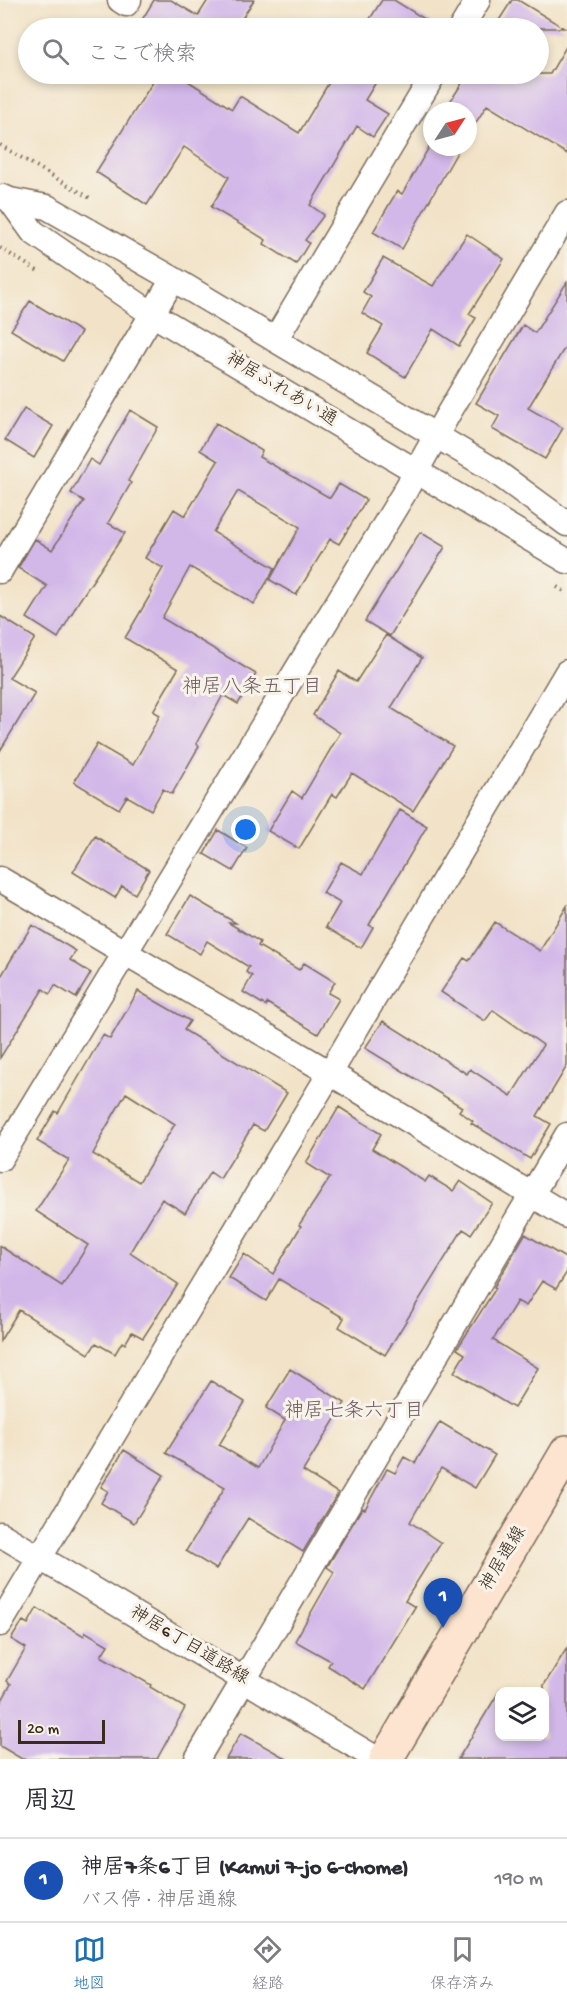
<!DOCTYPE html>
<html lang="ja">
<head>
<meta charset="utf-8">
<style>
  :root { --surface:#fff; --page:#f7f7f7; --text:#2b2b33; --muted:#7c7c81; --line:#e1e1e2; --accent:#1f6fb2 }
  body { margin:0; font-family:"Gochi Hand","Klee One",sans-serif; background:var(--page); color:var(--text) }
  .controls { position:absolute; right:18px; bottom:18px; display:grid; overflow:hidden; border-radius:12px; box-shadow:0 3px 9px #0003 }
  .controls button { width:54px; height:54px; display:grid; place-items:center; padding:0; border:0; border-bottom:2px solid var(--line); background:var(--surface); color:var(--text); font:30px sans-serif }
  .compass { position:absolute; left:423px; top:102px; width:54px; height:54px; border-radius:50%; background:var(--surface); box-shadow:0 3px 9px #0003; rotate:54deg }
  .scale { position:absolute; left:18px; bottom:15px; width:87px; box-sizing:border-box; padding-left:6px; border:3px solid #3b2a1e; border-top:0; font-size:16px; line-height:21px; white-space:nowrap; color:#3b2a1e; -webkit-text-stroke:4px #f7f3e8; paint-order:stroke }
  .you { position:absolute; left:246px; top:830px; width:21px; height:21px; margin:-15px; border:4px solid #fff; border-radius:50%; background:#1a73e8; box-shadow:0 0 0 9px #1a73e833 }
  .badge { display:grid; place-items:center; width:39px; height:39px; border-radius:50%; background:var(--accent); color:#fff; font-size:20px; font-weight:700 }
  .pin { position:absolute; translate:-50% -50px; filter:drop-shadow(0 2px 3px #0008) }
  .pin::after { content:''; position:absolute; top:32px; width:21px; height:18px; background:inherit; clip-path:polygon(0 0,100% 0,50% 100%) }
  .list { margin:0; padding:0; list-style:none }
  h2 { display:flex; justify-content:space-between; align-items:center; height:78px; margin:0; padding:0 24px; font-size:26px }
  h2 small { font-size:20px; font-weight:400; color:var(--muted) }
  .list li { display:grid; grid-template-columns:39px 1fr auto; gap:18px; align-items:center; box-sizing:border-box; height:84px; padding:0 24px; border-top:2px solid var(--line) }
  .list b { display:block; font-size:22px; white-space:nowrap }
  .list p { margin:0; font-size:20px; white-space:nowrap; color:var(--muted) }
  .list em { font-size:20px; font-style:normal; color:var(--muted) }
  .icon { flex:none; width:33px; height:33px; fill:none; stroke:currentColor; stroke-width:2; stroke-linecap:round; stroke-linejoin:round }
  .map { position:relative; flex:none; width:567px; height:1759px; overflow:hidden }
  .search { position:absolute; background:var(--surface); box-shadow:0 3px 9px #0003; left:18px; right:18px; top:18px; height:66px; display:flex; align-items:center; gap:15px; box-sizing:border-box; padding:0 21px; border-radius:33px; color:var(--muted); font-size:22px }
  .sheet { height:162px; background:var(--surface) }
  nav { display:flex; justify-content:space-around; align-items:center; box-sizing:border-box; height:84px; border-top:2px solid var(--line); background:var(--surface); font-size:16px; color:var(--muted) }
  nav a { display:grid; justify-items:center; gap:3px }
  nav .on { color:var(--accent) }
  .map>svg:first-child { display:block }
</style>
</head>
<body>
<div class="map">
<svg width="567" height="1759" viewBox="0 0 567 1759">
  <rect width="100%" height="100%" fill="#f7f3e8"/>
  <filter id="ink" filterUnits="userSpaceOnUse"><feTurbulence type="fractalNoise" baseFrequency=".0167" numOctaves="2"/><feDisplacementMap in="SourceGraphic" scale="12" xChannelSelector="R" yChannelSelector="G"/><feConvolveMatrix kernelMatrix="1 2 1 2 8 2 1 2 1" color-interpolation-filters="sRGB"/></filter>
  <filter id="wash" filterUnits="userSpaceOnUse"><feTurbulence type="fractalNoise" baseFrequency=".008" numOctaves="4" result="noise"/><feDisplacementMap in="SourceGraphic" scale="24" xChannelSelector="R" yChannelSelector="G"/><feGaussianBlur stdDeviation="1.35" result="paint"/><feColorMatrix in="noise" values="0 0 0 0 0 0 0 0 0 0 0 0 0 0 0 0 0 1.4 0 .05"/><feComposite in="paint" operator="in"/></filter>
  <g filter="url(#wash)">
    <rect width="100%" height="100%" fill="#f2e3c8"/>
    <g id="blocks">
      <!-- building -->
      <path fill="#d2b7e9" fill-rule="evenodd" d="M154 0H171L198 16 208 0H254L236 28H137Z
        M382 0H394L439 28H364Z
        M512 0H518L564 28H494Z
        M567 45V154L487 105 468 135V111H444L468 74H550Z
        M158 74H177L232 109 240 96 299 133 334 74H381L365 100 388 114 373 137 357 126 310 205 324 215 305 240 309 243 296 264 264 244 266 240 211 207 229 177 184 147 147 205 96 172Z
        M432 142V147H460L402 249 373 232 397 191 402 194Z
        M467 234 504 259 469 314 476 318 459 346 433 329 405 377 367 353 383 326 362 313 371 297 363 292 383 258 433 286Z
        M567 282V344L528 408 563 428 545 459 492 429 499 416 476 403 523 325 535 333Z
        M30 301 81 332 63 361 11 330Z
        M24 409 53 426 34 458 5 440Z
        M130 410 158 427 128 481 131 483 108 523 125 533 79 601 58 638 27 618 47 586 18 568 35 539 52 550 84 501 71 493 90 459 99 465Z
        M216 423 262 451 259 457 330 498 339 484 366 500 339 544 330 539 296 595 270 580 300 527 238 491 213 532 275 568 254 604 190 567 162 618 256 674 238 704 223 695 196 744 199 746 172 794 163 789 151 810 127 796 119 809 74 782 97 744 133 765 160 715 153 711 178 669 125 638 152 592 150 591 163 568 145 558 174 509 185 516 218 461 200 450Z
        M420 532 445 547 390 636 365 621Z
        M0 616 35 638 9 678 35 693 0 751Z
        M386 635 422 658 391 708 453 746 413 811 352 773 337 797 332 794 299 849 268 831 292 791 302 798 340 733 313 715 339 671 356 682Z
        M400 810 427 826 369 925 373 927 361 948 326 927 340 903 323 893 341 862 363 874Z
        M218 830 247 848 233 871 204 854Z
        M95 836 149 870 135 894 122 886 115 898 73 872Z
        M190 896 236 923H229L260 942 258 946 299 970 304 963 335 982 328 993 339 999 318 1034 267 1003 266 1006 243 992 252 976 246 972 249 967 207 941 200 954 167 934Z
        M567 906V1066L537 1116 551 1124 530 1159 471 1123 473 1121 459 1111 462 1107 365 1048 383 1021 467 1074 470 1069 511 1096 543 1045 493 1010 485 1021 441 992 464 958 469 961 495 922 540 951Z
        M32 925 76 951 70 960 91 973 76 998 55 985 50 994 43 989 0 1058V978Z
        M138 991 190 1021 184 1030 287 1093 264 1131 253 1125 220 1179 210 1172 185 1213 162 1199 130 1252 178 1284 143 1338 132 1332 125 1344 122 1342 115 1354 96 1343 89 1354 19 1310 0 1341V1246L62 1286 88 1245 36 1211 69 1160 37 1141 55 1111 58 1113 103 1035 110 1039ZM126 1093 175 1124 139 1182 93 1154 101 1139 100 1138Z
        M339 1107 381 1134 372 1149 425 1182 429 1176 453 1191 460 1181 492 1203 471 1234 463 1229 385 1355 339 1327 344 1318 279 1279 266 1301 229 1278 244 1254 273 1274 301 1226 299 1225 330 1178 306 1163Z
        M525 1234 567 1259V1272L556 1289 542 1281 526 1306 517 1301 493 1340 538 1368 514 1408 454 1372 465 1354 457 1349 496 1288 494 1287Z
        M290 1369 345 1403 303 1471 338 1493 303 1552 248 1518 216 1569 186 1551 225 1487 166 1453 211 1381 245 1402 219 1445 258 1468 285 1420 266 1408Z
        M440 1422 495 1455 475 1488 441 1468 410 1522 441 1543 405 1601 415 1607 365 1689 328 1666 331 1661 295 1641 334 1572 327 1567 362 1508 365 1509 387 1469 395 1473 404 1457 415 1463Z
        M124 1450 164 1475 134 1523 101 1503 108 1491 101 1487Z
        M37 1608 84 1636 86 1632 108 1645 101 1656 151 1685 150 1687 185 1708 157 1759H22L0 1746V1704L11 1684 7 1681 26 1648 11 1639 23 1621 28 1624Z
        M567 1648V1759H458L500 1690V1737H544V1685Z
        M241 1733 287 1759H226Z"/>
    </g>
  </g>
  <g filter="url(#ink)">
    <use href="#blocks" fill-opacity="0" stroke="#7b6b5a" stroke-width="1.5"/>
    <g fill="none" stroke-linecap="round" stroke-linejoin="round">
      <!-- street casing -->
      <g stroke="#7b6b5a" stroke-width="27">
        <path id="street" d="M120 0 126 4 129 0
          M461 28 478 0
          M3 197 10 200 47 207 173 279 492 469 567 524
          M10 200 33 232 152 314 567 561
          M275 340 434 74
          M0 571 173 279
          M0 879 330 1073 567 1216
          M0 1159 404 493 447 416 567 213
          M0 1534 377 1759
          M0 1624 330 1073 567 672
          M197 1759 567 1135"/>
      </g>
      <!-- secondary casing -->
      <g stroke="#7b6b5a" stroke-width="36">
        <path id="secondary" d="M386 1759 567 1452"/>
      </g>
      <!-- path -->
      <path stroke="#7b6b5a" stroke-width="4" stroke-dasharray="1.5 4.5" stroke-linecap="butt" d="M0 145 90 198
        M0 248 41 273
        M557 587 567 593"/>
      <!-- street -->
      <use href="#street" stroke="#fff" stroke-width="24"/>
      <!-- secondary -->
      <use href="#secondary" stroke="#fde4d0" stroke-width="33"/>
    </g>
  </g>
  <g text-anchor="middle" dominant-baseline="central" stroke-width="6" stroke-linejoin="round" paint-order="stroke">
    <!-- street labels -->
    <g font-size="18" fill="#3b2a1e" stroke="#f7f3e8">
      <text transform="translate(281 390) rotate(31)">神居ふれあい通</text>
      <text transform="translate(504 1559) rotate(-59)">神居通線</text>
      <text transform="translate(189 1646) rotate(31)">神居6丁目道路線</text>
    </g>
    <!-- neighbourhood labels -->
    <g font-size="20" fill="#705b65" stroke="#f7f3e8">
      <text x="252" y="688">神居八条五丁目</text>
      <text x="354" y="1412">神居七条六丁目</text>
    </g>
  </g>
</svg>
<div class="controls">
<button><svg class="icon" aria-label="layers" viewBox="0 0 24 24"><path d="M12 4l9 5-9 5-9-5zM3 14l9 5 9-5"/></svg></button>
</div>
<svg class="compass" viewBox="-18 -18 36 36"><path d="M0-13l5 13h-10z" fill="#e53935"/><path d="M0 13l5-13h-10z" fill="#7c7c81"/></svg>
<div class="scale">20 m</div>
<div class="you"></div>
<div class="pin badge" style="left:443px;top:1628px;background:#1a4fb4">1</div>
<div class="search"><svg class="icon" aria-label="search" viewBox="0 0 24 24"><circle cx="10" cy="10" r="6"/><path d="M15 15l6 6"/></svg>ここで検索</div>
</div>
<section class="sheet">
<h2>周辺<small></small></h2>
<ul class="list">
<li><span class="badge" style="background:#1a4fb4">1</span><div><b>神居7条6丁目 (Kamui 7-jo 6-chome)</b><p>バス停 · 神居通線</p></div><em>190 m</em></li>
</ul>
</section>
<nav>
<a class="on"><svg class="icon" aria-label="map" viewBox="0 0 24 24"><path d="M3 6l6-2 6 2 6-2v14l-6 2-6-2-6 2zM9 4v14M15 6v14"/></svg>地図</a>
<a><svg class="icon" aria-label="directions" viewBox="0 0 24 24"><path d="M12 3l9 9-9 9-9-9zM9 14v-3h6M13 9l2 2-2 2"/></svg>経路</a>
<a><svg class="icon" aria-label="saved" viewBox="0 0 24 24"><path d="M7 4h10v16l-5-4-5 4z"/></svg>保存済み</a>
</nav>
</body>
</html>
